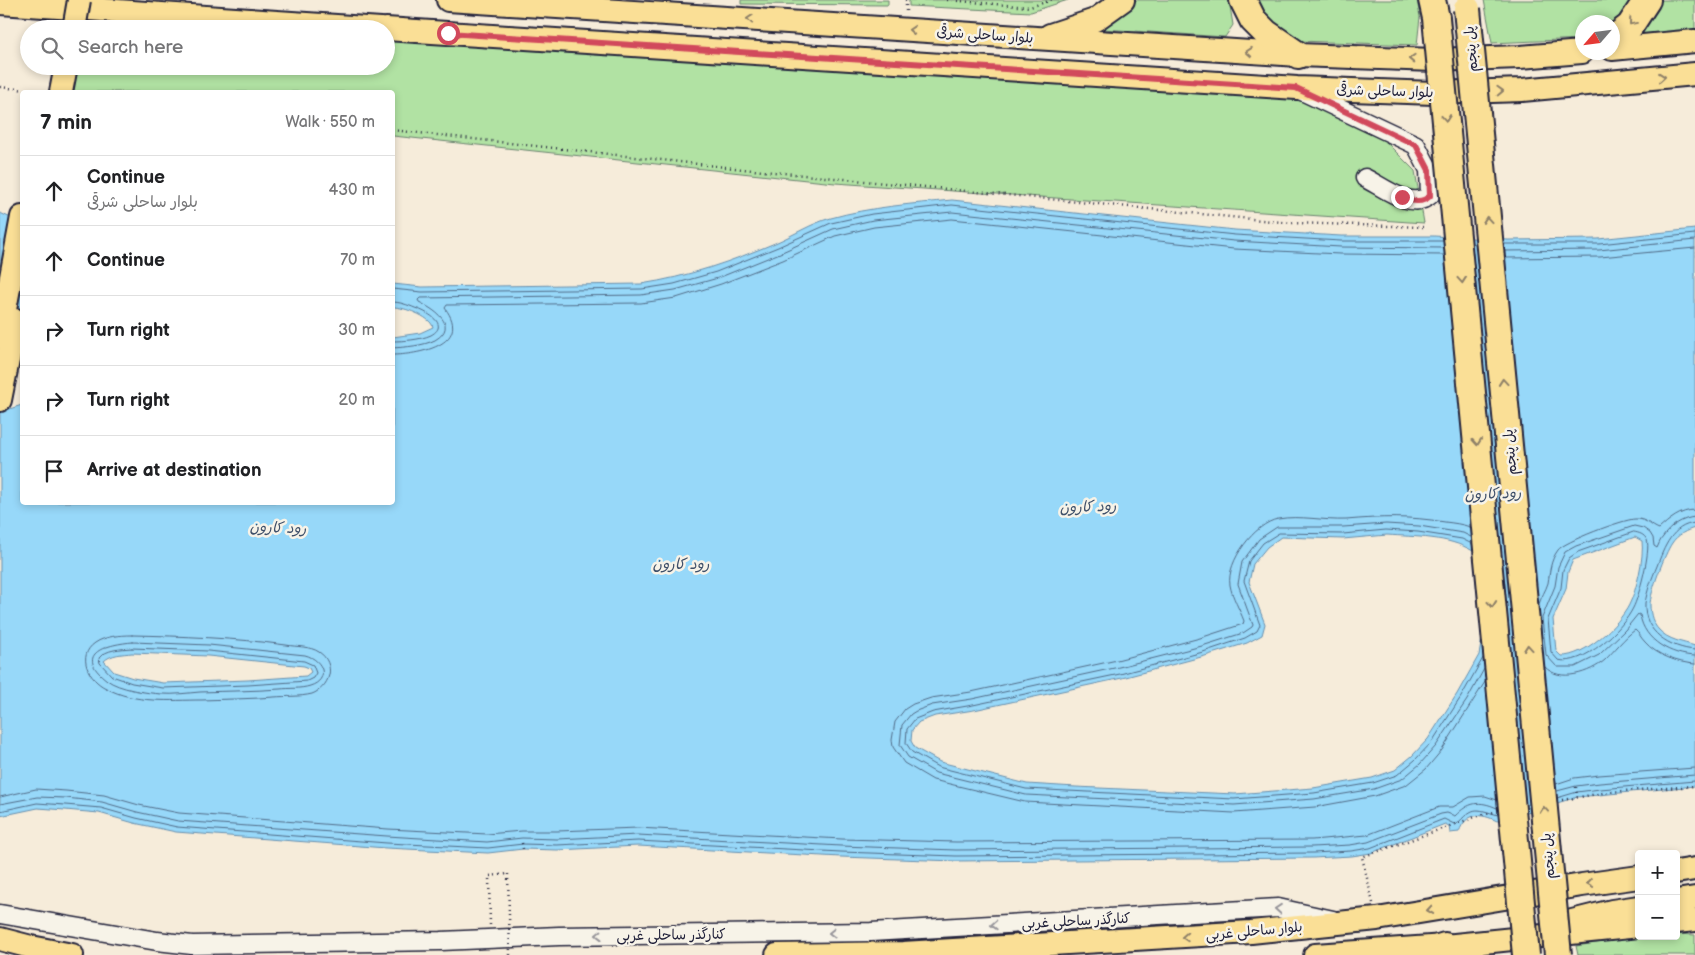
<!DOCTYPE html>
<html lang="en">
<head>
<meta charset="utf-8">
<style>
  :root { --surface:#fff; --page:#f6f6f6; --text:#202124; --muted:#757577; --line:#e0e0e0 }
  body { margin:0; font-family:"Balsamiq Sans","Playpen Sans Arabic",sans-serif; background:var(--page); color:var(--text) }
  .controls { position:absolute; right:15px; bottom:15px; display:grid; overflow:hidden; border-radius:5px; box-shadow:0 2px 8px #0003 }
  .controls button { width:45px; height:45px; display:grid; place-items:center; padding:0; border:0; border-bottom:1px solid var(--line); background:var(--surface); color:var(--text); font:25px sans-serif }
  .compass { position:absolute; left:1575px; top:15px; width:45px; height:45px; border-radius:50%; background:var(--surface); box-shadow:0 2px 8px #0003; rotate:242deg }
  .stop { position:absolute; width:15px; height:15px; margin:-11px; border:4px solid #d1495b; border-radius:50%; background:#fff }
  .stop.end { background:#d1495b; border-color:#fff; box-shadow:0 1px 5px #0008 }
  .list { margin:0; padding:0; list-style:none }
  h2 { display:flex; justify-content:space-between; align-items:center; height:65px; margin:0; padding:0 20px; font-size:21px }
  h2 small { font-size:16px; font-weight:400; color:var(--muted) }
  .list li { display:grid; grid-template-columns:32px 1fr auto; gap:15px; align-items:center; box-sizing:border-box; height:70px; padding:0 20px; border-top:1px solid var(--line) }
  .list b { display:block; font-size:19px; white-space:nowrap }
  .list p { margin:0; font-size:16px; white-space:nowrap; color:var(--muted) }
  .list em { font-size:16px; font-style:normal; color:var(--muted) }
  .icon { flex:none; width:28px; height:28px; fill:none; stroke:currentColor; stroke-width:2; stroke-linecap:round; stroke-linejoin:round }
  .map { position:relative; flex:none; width:1695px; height:955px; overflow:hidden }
  .search { position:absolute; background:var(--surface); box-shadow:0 2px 8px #0003; left:20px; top:20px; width:375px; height:55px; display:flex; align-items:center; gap:12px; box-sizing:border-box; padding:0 18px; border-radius:28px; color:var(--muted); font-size:19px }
  .panel { position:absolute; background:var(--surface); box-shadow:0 2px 8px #0003; left:20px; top:90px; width:375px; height:415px; border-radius:5px }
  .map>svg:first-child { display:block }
</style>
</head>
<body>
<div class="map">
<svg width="1695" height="955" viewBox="0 0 1695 955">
  <rect width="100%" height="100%" fill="#f6ecda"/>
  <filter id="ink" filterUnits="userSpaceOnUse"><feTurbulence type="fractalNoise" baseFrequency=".02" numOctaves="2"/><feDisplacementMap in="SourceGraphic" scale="10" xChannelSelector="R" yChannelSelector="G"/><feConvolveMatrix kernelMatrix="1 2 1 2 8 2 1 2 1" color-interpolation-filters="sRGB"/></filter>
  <g filter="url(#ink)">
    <!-- green -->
    <path fill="#b1e2a3" stroke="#6a826f" d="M741 0H888V5L741 4Z
      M909 0H1068L1031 12 909 6Z
      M1136 0H1229L1233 25 1225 37 1103 29 1122 15Z
      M1257 0H1417L1420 17 1417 45 1298 41 1265 18Z
      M1484 0H1636L1613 26 1612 22H1582V39L1492 43Z
      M1662 0H1695V34L1628 40 1646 23Z
      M81 8 1297 88 1380 136 1415 171 1424 223 835 183 393 136 392 92H70L73 66H386V29H78Z
      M1676 934 1695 935V955H1578L1576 946 1629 938 1676 936Z"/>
    <!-- water -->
    <path fill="#97d8f9" stroke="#688fad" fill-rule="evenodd" d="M952 200 1235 230 1341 236H1434L1508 240 1598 239 1695 229V528C1687 530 1677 535 1672 543 1665 553 1650 593 1650 605 1650 614 1653 624 1659 630 1668 640 1683 642 1695 646V786L1577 797 1497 821C1481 813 1466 812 1459 832L1450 833 1449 826 1445 824 1371 853 1352 856 1313 858 956 861 841 857 638 846 557 850 523 849 488 853 386 848 176 832 134 823 99 813 65 810 38 808 0 816V412L22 405V502H392L393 337 420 333 433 327C430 316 403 307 393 307V284L422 287 641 284C688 277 732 261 775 243 794 235 812 223 831 218 870 207 911 204 952 200ZM1387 535C1415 537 1448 536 1473 551L1477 562 1483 632 1479 655 1457 694 1428 739 1412 756 1395 770 1372 778 1313 788 1235 794 1076 787 1027 784 940 762 915 748 911 741 912 730 919 722 935 716 974 710 1122 678 1205 656 1247 643 1262 635 1265 624 1249 582 1253 564 1267 547 1281 537 1343 539ZM1635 537 1642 541C1644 558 1637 589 1629 605 1619 625 1584 657 1561 656L1556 651 1553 619 1566 589 1568 572 1573 560ZM132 653 208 656 304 666 309 668 311 672 306 676 248 680 163 683 133 678 114 672 104 661C111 654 123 654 132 653Z
      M0 213 22 223V339L0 329Z"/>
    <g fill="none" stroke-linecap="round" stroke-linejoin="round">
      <!-- shore -->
      <path stroke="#516b87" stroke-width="1" d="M1504 244H1599L1695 234
        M1505 251 1599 250 1695 240
        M1505 258 1600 257 1695 248
        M392 289 422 292 642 289 674 284 716 272 778 247 831 223 872 214 952 205 1235 235 1341 241H1443
        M392 302C400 302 408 305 415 308 425 311 451 324 431 335 420 340 404 341 392 341
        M392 348C406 347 423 346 435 340 460 325 433 309 419 302L418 300 420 298 641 295 675 290 718 278 780 253 833 229 873 220 952 212 1234 241 1341 247 1444 248
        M392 355C417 355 473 345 445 308L447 305 641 303 676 298 721 284 783 260 835 236 874 227 952 219 1234 249 1340 254 1444 255
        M1695 517C1683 518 1670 526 1663 537 1660 540 1659 544 1657 548L1654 546 1653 538 1650 533 1643 528 1634 526 1576 546 1565 552 1558 567 1555 586 1542 618 1546 655 1557 667H1575L1599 655 1625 630 1638 614 1640 615C1644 641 1671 655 1695 656
        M1695 523C1672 525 1664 548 1657 566 1652 578 1647 591 1645 603 1643 632 1670 648 1695 650
        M1470 527C1462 524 1453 523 1445 522 1409 516 1381 517 1346 520 1324 521 1300 515 1278 519 1255 523 1226 562 1230 585 1232 597 1240 610 1244 621L1243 624 1200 638 1117 660 971 692 931 698 913 704 905 709 895 722 892 740 893 747 904 763 933 780 1025 802 1234 813 1315 807 1375 796 1406 785 1426 769 1442 750 1485 682
        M1634 532C1639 533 1644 534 1647 540 1651 550 1639 597 1633 608 1623 629 1583 667 1558 660L1551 652 1548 619 1561 588 1563 570 1569 558 1578 552Z
        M1471 537 1463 533 1419 526 1386 524 1343 527H1277L1259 539 1242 562 1238 584 1253 625 1252 627 1243 633 1202 646 1119 667 972 699 932 705 916 711 911 714 902 725 900 745 908 757 936 773 1026 795 1234 805 1314 799 1374 789 1402 779 1420 764 1436 746 1467 700 1484 669
        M1472 544 1462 539 1418 532 1386 530 1343 534 1279 533 1263 543 1249 561 1244 581 1260 625 1257 631 1245 638 1203 652 1120 674 973 705 933 712 915 719 907 729 906 743 912 752 938 767 1026 789 1234 799 1314 793 1373 783 1397 775 1415 760 1432 742 1461 697 1483 658
        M1539 604C1541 597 1546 590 1548 583 1550 571 1550 561 1558 550 1563 542 1624 519 1635 519 1645 518 1651 526 1659 529 1669 520 1680 510 1695 510
        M132 635C183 636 235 638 286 645 297 647 310 646 319 652 327 657 331 667 329 675 327 684 320 691 312 694 300 697 286 696 274 697 250 699 226 699 202 700 170 700 135 704 106 688 89 680 76 656 95 643 105 636 120 635 132 635Z
        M133 642 209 645 305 655C324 660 330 680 310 686 301 689 289 688 280 689 253 691 227 691 200 692 187 693 174 695 162 694 146 693 119 689 107 680 72 653 108 644 133 642Z
        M132 648 208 651 304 661 313 665 316 673 313 678 307 681 248 685 163 688 132 683 112 676 100 663 99 658C106 649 121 649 132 648Z
        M1545 667C1560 683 1590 673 1605 660 1615 650 1624 638 1635 630 1639 633 1641 638 1645 642 1656 655 1678 663 1695 664
        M1556 784 1574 778 1599 775 1695 768
        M1557 791 1576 786 1600 783 1695 775
        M0 797 36 789 66 791 104 795 139 805 179 813 388 829 487 834 522 831H557L638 828 842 839 956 842 1312 840 1367 835 1439 807H1453L1470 797 1485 796 1497 800
        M1557 798 1577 792 1600 789 1695 781
        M0 804 37 797 66 798 102 802 137 812 178 821 387 836 487 842 522 838 557 839 638 835 841 846 956 850 1312 847 1350 845 1368 842 1441 814 1447 813 1455 816C1469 802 1479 800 1497 808
        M0 811 37 803 65 805 101 808 136 818 177 827 387 843 488 848 523 844 557 845 638 841 841 852 956 856 1313 853 1351 851 1370 848 1444 819 1456 825C1474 806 1474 808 1498 815"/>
      <!-- minor casing -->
      <g stroke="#22223b" stroke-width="21">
        <path id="minor" d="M1300 90 1416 145 1429 170 1430 195C1412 211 1383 187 1365 178
          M0 914 157 941 192 945 441 941 559 936 871 932 1278 908 1333 920"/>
      </g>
      <!-- major casing -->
      <g stroke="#22223b" stroke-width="26">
        <path id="major" d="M448 0 1298 55 1434 60 1520 57 1582 52
          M0 3 381 29
          M386 29 1297 88 1434 93 1522 90 1695 74
          M1050 35 1095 20 1123 0
          M1612 49 1695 41
          M61 92 66 66
          M0 337 22 217
          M0 400 16 320
          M1676 872 1695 869
          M1676 901 1695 898
          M1572 921 1612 911 1639 907
          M1676 922 1695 920
          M0 939 31 947 72 955
          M777 955 903 953 1251 932 1377 919 1582 885 1639 877
          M1315 955 1445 946 1639 926"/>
      </g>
      <!-- highway casing -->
      <g stroke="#22223b" stroke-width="30">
        <path id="highway" d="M1243 0 1253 20 1266 33 1298 55
          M1432 0 1436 18
          M1612 40 1630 26 1647 0
          M1416 955 1445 946"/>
      </g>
      <!-- path -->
      <path stroke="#22223b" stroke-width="2.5" stroke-dasharray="1 4" stroke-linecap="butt" d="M906 0V13
        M947 0 1030 7 1052 0
        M0 87 43 92
        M392 130 743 169 1292 223 1423 227
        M1576 787 1577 797
        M1562 800 1609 792 1695 786
        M522 843 523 849
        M1373 903 1362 857 1484 814 1495 812
        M490 925 489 876 508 874"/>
      <!-- minor -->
      <use href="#minor" stroke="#f7f3e8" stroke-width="18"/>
      <!-- major -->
      <use href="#major" stroke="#fadf96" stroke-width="22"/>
      <!-- highway -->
      <use href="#highway" stroke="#fadf96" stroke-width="26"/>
      <!-- major-bridge casing -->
      <g stroke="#22223b" stroke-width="26" stroke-linecap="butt">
        <path id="major-bridge" d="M74 29 79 0"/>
      </g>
      <!-- highway-bridge casing -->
      <g stroke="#22223b" stroke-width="30" stroke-linecap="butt">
        <path id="highway-bridge" d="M1467 9 1558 955
          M1436 18 1526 955"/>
      </g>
      <!-- path-bridge -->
      <path stroke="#22223b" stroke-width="2.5" stroke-dasharray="1 4" stroke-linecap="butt" d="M508 874 510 955"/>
      <!-- major-bridge -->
      <use href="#major-bridge" stroke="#fadf96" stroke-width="22"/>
      <!-- highway-bridge -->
      <use href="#highway-bridge" stroke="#fadf96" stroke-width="26"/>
    </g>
    <!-- one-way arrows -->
    <defs><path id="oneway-chevron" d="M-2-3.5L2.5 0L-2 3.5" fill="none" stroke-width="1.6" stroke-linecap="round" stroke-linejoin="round" transform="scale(1.25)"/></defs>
    <g stroke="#8e8068">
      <use href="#oneway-chevron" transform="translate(750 19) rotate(-176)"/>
      <use href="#oneway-chevron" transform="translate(1632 22) rotate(130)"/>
      <use href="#oneway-chevron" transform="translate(912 30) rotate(-176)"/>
      <use href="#oneway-chevron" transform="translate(1249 52) rotate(-176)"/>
      <use href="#oneway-chevron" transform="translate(1412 59) rotate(-178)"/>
      <use href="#oneway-chevron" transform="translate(1662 77) rotate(-6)"/>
      <use href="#oneway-chevron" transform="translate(1500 91) rotate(-2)"/>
      <use href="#oneway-chevron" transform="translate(1446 118) rotate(85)"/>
      <use href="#oneway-chevron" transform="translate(1487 220) rotate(-95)"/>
      <use href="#oneway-chevron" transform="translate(1462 280) rotate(85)"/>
      <use href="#oneway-chevron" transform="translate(1503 382) rotate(-95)"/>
      <use href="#oneway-chevron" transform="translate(1477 442) rotate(85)"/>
      <use href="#oneway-chevron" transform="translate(1492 604) rotate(85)"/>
      <use href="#oneway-chevron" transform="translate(1528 648) rotate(-95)"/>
      <use href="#oneway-chevron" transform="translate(1544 810) rotate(-95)"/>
      <use href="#oneway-chevron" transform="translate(1590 883) rotate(172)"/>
      <use href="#oneway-chevron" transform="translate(1430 910) rotate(171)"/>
      <use href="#oneway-chevron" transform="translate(1185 937) rotate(177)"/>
    </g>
    <g stroke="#97959a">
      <use href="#oneway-chevron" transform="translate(1278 909) rotate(-175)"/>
      <use href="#oneway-chevron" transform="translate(994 925) rotate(177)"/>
      <use href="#oneway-chevron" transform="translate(832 933) rotate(179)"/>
      <use href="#oneway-chevron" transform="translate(599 935) rotate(179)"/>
    </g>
  </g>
  <g fill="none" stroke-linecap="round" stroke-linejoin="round" filter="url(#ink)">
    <!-- route -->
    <path stroke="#d1495b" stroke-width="6" d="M448 33 1296 88 1416 145 1429 170 1430 196C1421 204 1413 201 1402 197"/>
  </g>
  <g text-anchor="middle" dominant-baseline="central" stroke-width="5" stroke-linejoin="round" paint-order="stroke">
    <!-- street labels -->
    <g font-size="14" fill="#22223b" stroke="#f7f3e8">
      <text transform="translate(985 35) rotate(4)">بلوار ساحلی شرقی</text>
      <text transform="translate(1471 49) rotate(-95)">پل پنجم</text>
      <text transform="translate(1385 91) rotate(2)">بلوار ساحلی شرقی</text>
      <text transform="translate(1510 452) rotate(-95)">پل پنجم</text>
      <text transform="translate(1548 856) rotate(-95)">پل پنجم</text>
      <text transform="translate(1076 921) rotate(-3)">کنارگذر ساحلی غربی</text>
      <text transform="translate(1254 931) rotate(-5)">بلوار ساحلی غربی</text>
      <text transform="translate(671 935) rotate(-1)">کنارگذر ساحلی غربی</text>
    </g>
    <!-- water labels -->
    <g font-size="15" font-style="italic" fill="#3f506a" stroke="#f7f3e8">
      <text transform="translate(1493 494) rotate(-2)">رود کارون</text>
      <text transform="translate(1088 507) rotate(-2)">رود کارون</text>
      <text transform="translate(278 528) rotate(2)">رود کارون</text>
      <text x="681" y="564">رود کارون</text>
    </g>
  </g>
</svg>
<div class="controls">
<button>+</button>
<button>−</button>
</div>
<svg class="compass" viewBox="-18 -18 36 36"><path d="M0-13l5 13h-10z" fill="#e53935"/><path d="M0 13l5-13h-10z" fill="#757577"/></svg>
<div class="stop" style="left:448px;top:33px"></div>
<div class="stop end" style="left:1402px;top:197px"></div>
<div class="search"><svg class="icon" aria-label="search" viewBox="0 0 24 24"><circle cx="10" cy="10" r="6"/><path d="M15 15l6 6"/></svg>Search here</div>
<section class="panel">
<h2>7 min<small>Walk · 550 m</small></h2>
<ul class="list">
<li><svg class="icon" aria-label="ahead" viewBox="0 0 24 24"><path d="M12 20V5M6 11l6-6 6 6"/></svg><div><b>Continue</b><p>بلوار ساحلی شرقی</p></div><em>430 m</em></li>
<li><svg class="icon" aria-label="ahead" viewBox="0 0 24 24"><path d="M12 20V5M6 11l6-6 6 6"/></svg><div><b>Continue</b></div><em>70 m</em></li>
<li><svg class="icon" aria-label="right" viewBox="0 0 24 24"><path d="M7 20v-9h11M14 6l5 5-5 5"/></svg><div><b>Turn right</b></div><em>30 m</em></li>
<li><svg class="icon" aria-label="right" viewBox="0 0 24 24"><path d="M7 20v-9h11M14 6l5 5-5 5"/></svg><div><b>Turn right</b></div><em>20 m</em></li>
<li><svg class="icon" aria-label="arrive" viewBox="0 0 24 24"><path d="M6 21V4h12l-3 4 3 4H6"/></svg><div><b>Arrive at destination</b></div></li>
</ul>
</section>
</div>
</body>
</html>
